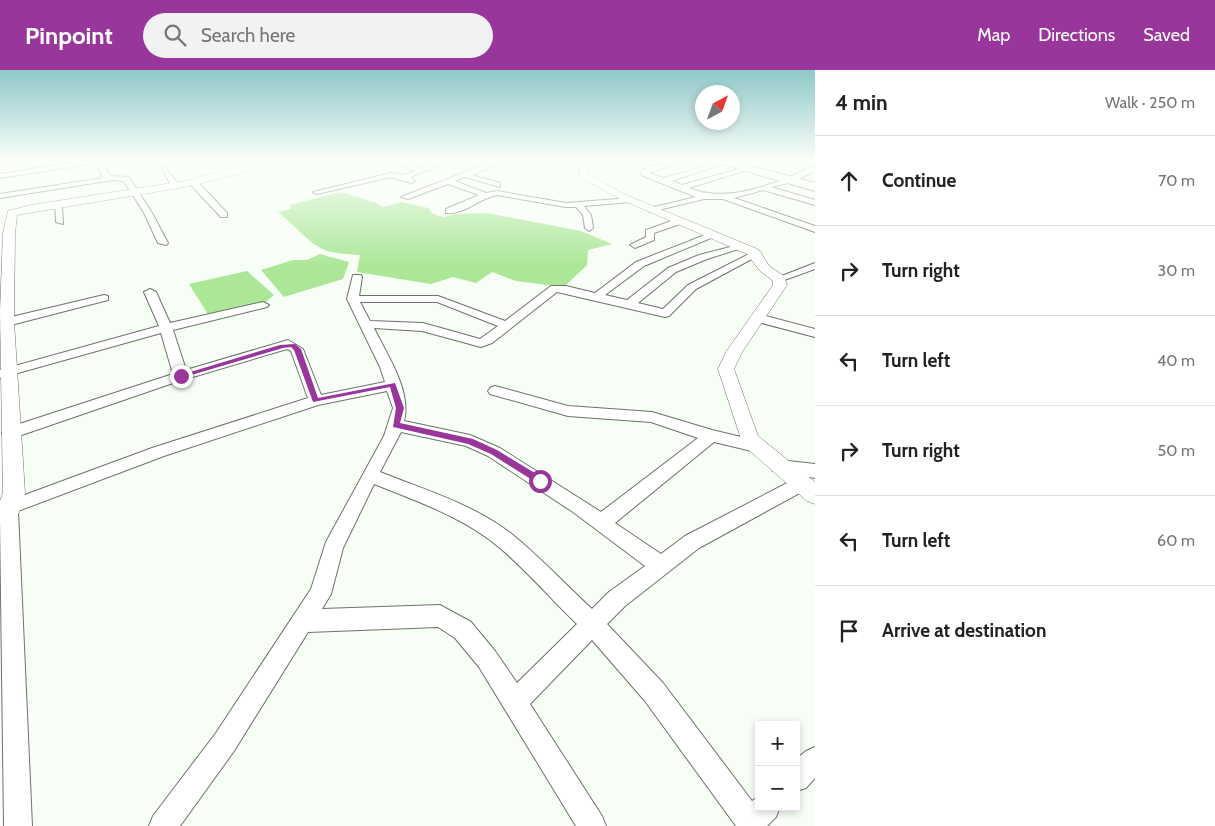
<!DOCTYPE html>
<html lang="en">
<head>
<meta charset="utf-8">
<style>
  :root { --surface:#fff; --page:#f2f2f2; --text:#222; --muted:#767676; --line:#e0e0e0; --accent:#99369c }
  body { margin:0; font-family:Cabin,sans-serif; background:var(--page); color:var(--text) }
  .controls { position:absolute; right:15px; bottom:15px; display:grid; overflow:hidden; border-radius:0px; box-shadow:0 2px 8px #0003 }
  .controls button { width:45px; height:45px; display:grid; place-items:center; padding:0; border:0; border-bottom:1px solid var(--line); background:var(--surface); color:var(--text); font:25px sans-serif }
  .compass { position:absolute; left:695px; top:15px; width:45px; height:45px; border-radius:50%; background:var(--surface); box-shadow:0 2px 8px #0003; rotate:41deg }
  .stop { position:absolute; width:15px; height:15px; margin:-11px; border:4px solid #99369c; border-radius:50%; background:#fff }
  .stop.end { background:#99369c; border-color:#fff; box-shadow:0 1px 5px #0008 }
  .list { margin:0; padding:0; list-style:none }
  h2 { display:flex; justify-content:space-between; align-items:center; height:65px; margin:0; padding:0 20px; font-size:21px }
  h2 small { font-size:16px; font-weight:400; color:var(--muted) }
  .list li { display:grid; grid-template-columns:32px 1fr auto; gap:15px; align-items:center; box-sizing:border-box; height:90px; padding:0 20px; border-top:1px solid var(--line) }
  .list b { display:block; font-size:19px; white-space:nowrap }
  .list em { font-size:16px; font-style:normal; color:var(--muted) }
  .icon { flex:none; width:28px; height:28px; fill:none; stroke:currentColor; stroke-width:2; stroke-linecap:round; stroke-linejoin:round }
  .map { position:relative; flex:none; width:815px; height:756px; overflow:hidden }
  header { display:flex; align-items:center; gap:30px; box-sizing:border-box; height:70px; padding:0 25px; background:var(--accent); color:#fff }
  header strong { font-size:24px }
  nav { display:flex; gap:28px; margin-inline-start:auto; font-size:18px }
  .search { width:350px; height:45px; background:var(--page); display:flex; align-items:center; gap:12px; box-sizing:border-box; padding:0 18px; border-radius:28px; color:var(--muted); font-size:19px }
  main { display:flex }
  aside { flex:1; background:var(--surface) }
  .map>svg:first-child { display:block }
</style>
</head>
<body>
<header>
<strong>Pinpoint</strong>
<div class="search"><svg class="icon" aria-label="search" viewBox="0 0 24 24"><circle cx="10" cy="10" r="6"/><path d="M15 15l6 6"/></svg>Search here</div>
<nav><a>Map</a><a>Directions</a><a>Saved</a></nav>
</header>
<main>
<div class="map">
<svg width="815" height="756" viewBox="0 0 815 756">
  <rect width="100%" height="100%" fill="#f7fef5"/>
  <!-- water -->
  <path fill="#abe797" d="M341 122 374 132 383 137 402 132 428 138 433 144 443 147 455 144 487 143 581 161 612 174 588 180 587 195 564 217 516 211 492 202 476 213 453 207 431 214 357 202 360 185C349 184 338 184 328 181 312 177 292 153 278 142L291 139 290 135 297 133Z
    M320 184 349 192 343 209 284 227 261 200 293 190H307Z
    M247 201 274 225 266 232 209 246 189 214Z"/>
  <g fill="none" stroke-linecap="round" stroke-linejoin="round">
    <!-- minor casing -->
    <g stroke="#6d726b" stroke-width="2">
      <path id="minor" d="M81 91H102L110 106 129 107 152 143 168 173 166 175 158 173 144 143 124 111 113 110 0 128V124L103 108 96 93 0 108V104Z
        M371 91H382L368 95V93Z
        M389 91H401L422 98 440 92 443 94 410 107 415 111 411 113 391 107 317 124 313 122 391 103 403 105 415 101Z
        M494 91H505L472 105 500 113V117L465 107 455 111 486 123 497 121 566 133 631 128 635 130 631 132 584 136 591 145 593 158 589 161 585 158 583 145 576 137H566L497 125C480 128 464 145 446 143V139L479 125 448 114 408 129 401 127Z
        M624 91C634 91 642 95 651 96 661 96 673 91 683 91L649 103 664 108 722 91 727 93 671 111 682 115 746 97 750 99 689 118C720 131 756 120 787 108 796 105 805 99 815 96V101L792 112 771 117 815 130V135L763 120 734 128 815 156V162L723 129H704L650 142V138L696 127 641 105V101L646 99Z
        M161 97H165L179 115 178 117H172Z
        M190 110H196L227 143V147H221L190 114Z
        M55 133 62 135 63 154 56 152Z
        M680 148 684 151 683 153 654 163V170L635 178 630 175 646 167V160Z
        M710 163 718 165 644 196 605 225 627 230 668 198 699 185 742 174V178L707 189 676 202 638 233 663 239 688 215 753 182 761 184 696 219 669 246 665 247 557 222 492 273 481 277 422 261 374 258C387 285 412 321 404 351L470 365 500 378 601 442 698 368 651 352 568 346 490 324 488 321 490 318 495 316 568 336 652 342 712 360 762 372 764 376 762 380 756 382 714 372 615 453 661 484 685 466 795 409 801 407 807 409 810 414 807 419 699 478 625 536 607 554 663 613 752 731 759 726V737H780L776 747 767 756H736L645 631 592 570 530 634 602 746 606 756H576L479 597 455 568 438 557 308 562 234 681 180 756H149L153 746 216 663 311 519 326 472 384 366 393 338 387 321 318 335 164 386 18 441 32 756H4L0 448 3 433 152 378 308 328 291 281 287 279 176 312 10 369 4 367 2 363 4 359 173 304 161 263 0 308V300L159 256 144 222 150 219 156 222 170 253 263 232 269 235 267 237 173 260 186 300 288 270 303 279 321 325 385 312 380 297 347 229 353 205H361L362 207 359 226H438L505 251 551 216H566L595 223 636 192ZM360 232H437L498 256 480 269 423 253 370 251ZM401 362 466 376 488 386 573 442 645 496 609 522 592 539C566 515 541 488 514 466 476 435 425 420 380 402ZM374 414C417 431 465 448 500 478 527 501 551 529 577 554L517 613 495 581 471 552 440 535 322 539 331 524 343 478Z
        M815 193V199L779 212 774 209Z
        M104 225 108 226V230L7 256 1 252 3 249Z
        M758 244 815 259V267L754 251 752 248Z
        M779 390 815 394V408L773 401 771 396 773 391Z
        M815 677V708L806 718 796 721V689L806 681Z"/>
    </g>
    <!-- tertiary casing -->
    <g stroke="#6d726b" stroke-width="1">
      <path id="tertiary" d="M258 91H272L242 103 185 117 17 145 15 163 14 252 25 423 19 443 0 453V431L3 423 0 242 3 163 8 141 31 135 185 111Z
        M578 91C585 91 590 91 594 96L587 101V104L626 125 755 178 760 181 769 196 784 206 787 215 742 282 734 299 758 366 815 412V434L807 431 743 375 718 299 726 282 773 215V211L760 201 747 184 620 129 580 107 578 100 584 96Z"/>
    </g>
    <!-- primary casing -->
    <g stroke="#6d726b" stroke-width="2">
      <path id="primary" d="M711 91H731L815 113V121Z"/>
    </g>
    <!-- minor -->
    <use href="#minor" fill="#fff" fill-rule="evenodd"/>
    <!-- tertiary -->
    <use href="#tertiary" fill="#fff" fill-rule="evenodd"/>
    <!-- primary -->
    <use href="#primary" fill="#fff" fill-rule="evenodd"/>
  </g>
  <!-- sky -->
  <linearGradient id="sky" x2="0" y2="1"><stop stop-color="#8fc8c8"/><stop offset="0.46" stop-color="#fbfffa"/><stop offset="1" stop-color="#fbfffa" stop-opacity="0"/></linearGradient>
  <rect width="815" height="197" fill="url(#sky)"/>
  <!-- route -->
  <path fill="#99369c" d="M295 274 301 279 318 328 395 313 404 338 400 353 473 369 497 380 543 408V413H537L491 384 468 374 393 357 396 338 390 317 313 332 294 280 291 277 283 278 181 308 177 306 280 275Z"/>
</svg>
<div class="controls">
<button>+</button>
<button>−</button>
</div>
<svg class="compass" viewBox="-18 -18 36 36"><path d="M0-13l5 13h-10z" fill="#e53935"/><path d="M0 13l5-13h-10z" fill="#767676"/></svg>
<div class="stop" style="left:540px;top:411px"></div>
<div class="stop end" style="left:181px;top:306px"></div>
</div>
<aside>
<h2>4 min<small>Walk · 250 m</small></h2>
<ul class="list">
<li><svg class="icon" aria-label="ahead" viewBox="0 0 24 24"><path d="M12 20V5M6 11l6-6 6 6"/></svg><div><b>Continue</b></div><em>70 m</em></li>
<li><svg class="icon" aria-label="right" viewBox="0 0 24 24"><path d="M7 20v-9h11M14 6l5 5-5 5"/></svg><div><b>Turn right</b></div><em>30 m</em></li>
<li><svg class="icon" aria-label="left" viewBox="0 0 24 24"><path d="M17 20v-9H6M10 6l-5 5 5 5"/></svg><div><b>Turn left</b></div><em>40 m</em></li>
<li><svg class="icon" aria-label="right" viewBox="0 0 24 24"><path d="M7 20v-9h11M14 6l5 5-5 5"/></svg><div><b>Turn right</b></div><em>50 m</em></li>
<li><svg class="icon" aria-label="left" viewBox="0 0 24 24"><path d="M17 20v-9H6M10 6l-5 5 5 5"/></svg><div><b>Turn left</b></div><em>60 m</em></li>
<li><svg class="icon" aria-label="arrive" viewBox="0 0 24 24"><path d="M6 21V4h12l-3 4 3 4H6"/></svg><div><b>Arrive at destination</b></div></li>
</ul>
</aside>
</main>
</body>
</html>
